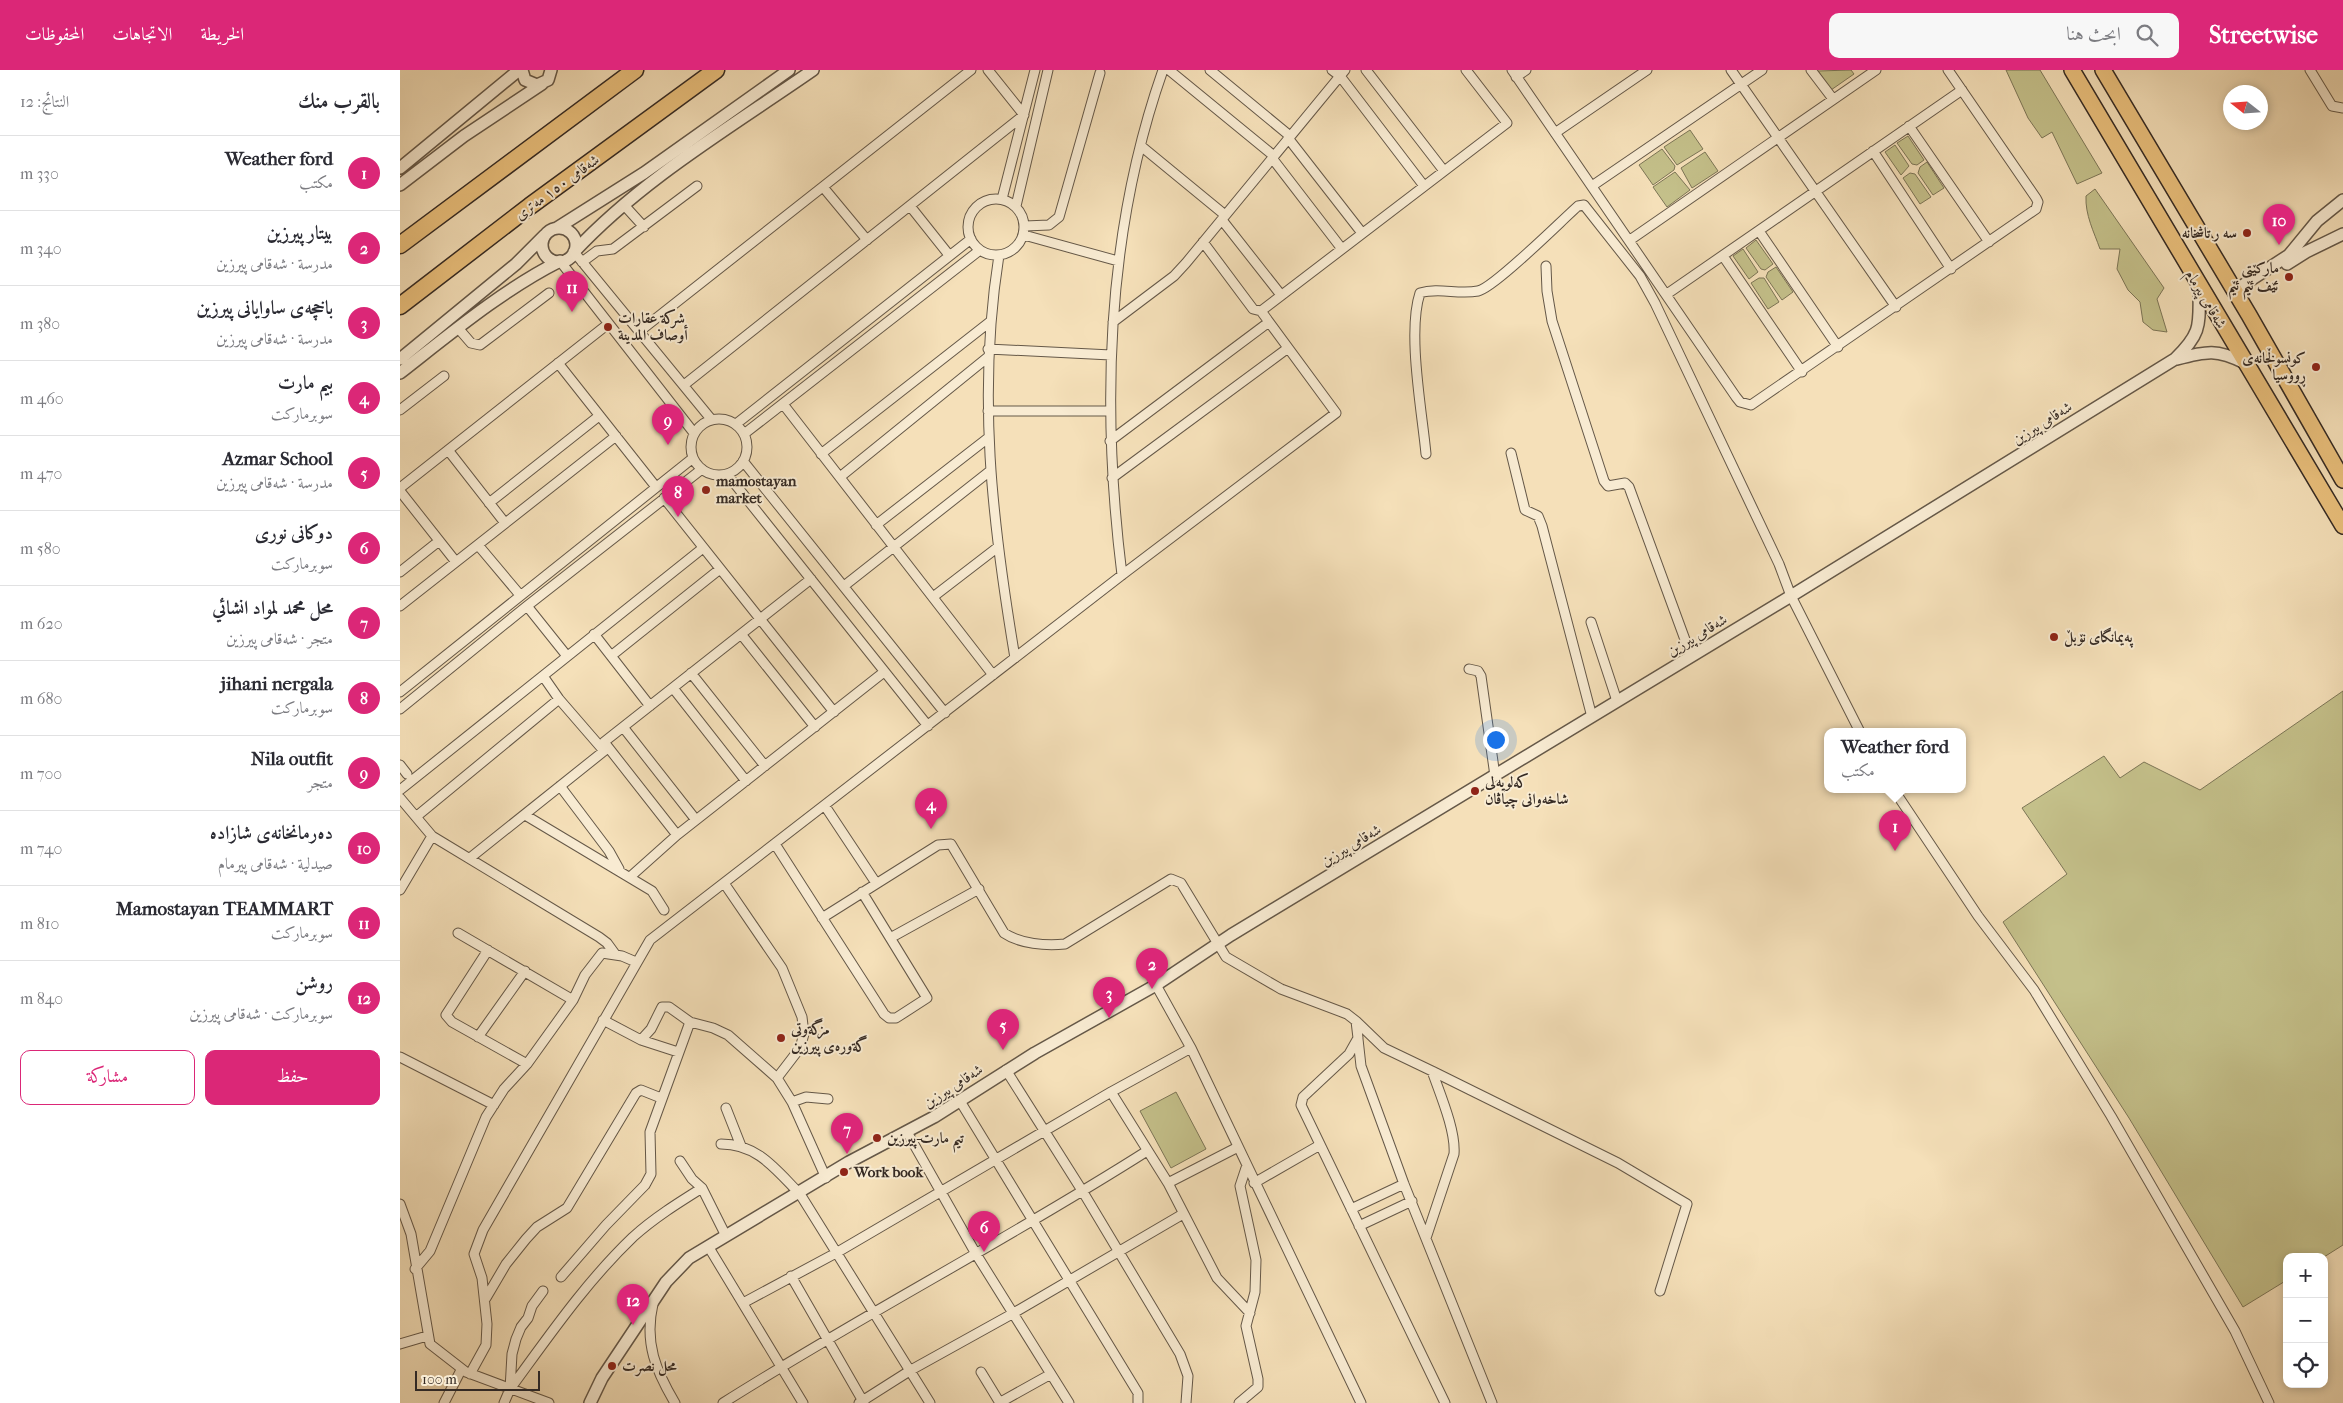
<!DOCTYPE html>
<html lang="ar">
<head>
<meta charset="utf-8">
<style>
  :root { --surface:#fff; --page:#f7f7f7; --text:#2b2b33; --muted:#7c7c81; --line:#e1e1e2; --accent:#db2777 }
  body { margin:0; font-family:"IM FELL French Canon",Amiri,serif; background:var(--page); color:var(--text); direction:rtl }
  .controls { position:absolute; right:15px; bottom:15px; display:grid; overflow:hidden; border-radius:10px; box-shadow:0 2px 8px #0003 }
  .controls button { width:45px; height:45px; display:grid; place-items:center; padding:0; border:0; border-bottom:1px solid var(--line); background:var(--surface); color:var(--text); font:25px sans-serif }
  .compass { position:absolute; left:1823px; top:15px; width:45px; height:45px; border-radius:50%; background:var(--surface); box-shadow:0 2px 8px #0003; rotate:287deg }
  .scale { position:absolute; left:15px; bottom:12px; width:125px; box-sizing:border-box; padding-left:5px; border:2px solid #352a23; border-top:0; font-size:14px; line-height:18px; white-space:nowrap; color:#352a23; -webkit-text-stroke:4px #f8ebd2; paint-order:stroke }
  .you { position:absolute; left:1095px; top:669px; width:18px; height:18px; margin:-12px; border:4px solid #fff; border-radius:50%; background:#1a73e8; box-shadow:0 0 0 8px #1a73e833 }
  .badge { display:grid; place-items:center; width:32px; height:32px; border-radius:50%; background:var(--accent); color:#fff; font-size:16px; font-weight:700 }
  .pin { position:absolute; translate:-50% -41px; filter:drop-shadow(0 1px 2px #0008) }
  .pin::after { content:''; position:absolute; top:26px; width:18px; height:15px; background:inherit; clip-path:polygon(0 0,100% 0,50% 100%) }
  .popup { position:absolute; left:1424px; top:658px; width:142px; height:65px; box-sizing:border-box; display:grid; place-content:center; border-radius:10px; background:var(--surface); filter:drop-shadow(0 1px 4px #0005); font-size:16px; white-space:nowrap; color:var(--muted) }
  .popup b { font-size:19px; color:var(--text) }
  .popup::after { content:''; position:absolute; left:50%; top:100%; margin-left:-10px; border:10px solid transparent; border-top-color:var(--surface) }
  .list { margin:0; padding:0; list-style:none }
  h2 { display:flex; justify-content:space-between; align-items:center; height:65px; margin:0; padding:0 20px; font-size:21px }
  h2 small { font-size:16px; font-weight:400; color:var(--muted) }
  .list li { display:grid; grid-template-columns:32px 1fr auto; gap:15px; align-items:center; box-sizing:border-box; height:75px; padding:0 20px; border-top:1px solid var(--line) }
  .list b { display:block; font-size:19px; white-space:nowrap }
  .list p { margin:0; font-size:16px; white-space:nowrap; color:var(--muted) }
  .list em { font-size:16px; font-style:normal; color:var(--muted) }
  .actions { display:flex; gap:10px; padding:15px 20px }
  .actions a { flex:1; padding:11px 0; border:1px solid var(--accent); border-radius:10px; text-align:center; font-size:18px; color:var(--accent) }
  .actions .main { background:var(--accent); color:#fff }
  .icon { flex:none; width:28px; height:28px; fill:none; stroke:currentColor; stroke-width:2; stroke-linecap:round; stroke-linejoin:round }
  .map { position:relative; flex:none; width:1943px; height:1333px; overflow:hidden; direction:ltr }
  header { display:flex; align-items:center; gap:30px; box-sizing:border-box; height:70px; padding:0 25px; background:var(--accent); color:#fff }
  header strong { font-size:24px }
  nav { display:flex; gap:28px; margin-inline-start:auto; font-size:18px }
  .search { width:350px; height:45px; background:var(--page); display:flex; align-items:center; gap:12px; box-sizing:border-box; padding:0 18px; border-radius:10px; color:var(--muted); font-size:19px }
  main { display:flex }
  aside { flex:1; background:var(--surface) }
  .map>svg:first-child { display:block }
</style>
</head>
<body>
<header>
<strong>Streetwise</strong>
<div class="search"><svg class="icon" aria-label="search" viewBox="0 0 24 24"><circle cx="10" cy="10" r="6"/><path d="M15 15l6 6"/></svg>ابحث هنا</div>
<nav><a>الخريطة</a><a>الاتجاهات</a><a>المحفوظات</a></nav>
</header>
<main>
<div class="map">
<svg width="1943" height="1333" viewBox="0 0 1943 1333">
  <rect width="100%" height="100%" fill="#f5e0b9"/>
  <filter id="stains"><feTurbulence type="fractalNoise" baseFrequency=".004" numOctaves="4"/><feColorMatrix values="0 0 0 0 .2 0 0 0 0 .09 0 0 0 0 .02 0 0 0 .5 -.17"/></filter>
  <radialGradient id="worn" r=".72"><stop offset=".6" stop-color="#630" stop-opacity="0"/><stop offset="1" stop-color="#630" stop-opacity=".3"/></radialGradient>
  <!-- green -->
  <path fill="#c4c08a" stroke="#7c7556" d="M1451 0 1454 4 1431 20 1418 1Z
    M1606 0H1640L1702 103 1677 114 1652 62 1642 68 1628 48Z
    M1290 60 1303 79 1277 95 1264 77Z
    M1508 66 1524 90 1517 95 1512 94 1497 73Z
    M1495 75 1509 96 1501 105 1485 82Z
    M1262 79 1275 96 1274 100 1253 115 1239 95Z
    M1305 82 1318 101 1292 118 1281 98Z
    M1527 92 1544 118 1533 125 1518 103 1520 97Z
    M1275 102 1290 120 1267 137 1253 117Z
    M1510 103 1515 104 1531 127 1520 134 1503 108Z
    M1695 119 1764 218 1757 229 1767 262 1753 260 1743 252 1740 232 1728 220 1717 199 1720 179H1700C1694 162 1685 145 1686 126Z
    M1356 170 1373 194 1365 200 1361 199 1346 178Z
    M1343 179 1358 202 1349 209 1333 186Z
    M1376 197 1393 222 1382 230 1366 207 1368 202Z
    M1359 208H1364L1379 232 1368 239 1351 213Z
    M1943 621V1175L1924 1187H1887V1210L1843 1237 1729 1048 1603 852 1667 804 1622 738 1704 686 1720 708 1744 692 1800 720Z
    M776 1022 806 1079 771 1098 740 1041Z"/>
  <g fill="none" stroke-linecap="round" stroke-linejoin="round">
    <!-- minor casing -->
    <g stroke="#655848" stroke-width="11">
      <path id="minor" d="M769 0 874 86
        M810 0 890 66
        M932 0 940 6 1024 116
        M966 0 1044 101
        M1112 0 1336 327 1340 332 1351 335 1636 139 1638 132 1636 128 1548 0
        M1331 0 1496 237
        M1411 0 1433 29
        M1910 0 1932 36 1943 38
        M1116 7 1126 0
        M1509 56 1589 172
        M1155 63 1247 0
        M888 68 962 163
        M741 76 825 145
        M1473 81 1551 199
        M872 88 942 179
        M1192 116 1362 0
        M423 117 467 170
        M568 157a28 28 0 1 1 56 0a28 28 0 1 1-56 0Z
        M602 129 635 0
        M224 135 244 157
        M510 136 549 185
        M616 136 648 0
        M822 150 881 225
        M625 156 649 155 659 147 700 3
        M1359 161 1438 277
        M624 165 718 191
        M1230 170 1476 0
        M174 182 311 349
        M599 185C577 324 592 451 615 588
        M1323 186 1402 302
        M160 191 294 363
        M182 192 197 181 213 179 297 116
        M1146 196 1147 221 1152 251 1204 411 1208 416 1225 413 1229 417 1291 586
        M1267 224 1562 20
        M861 241 1107 53 1066 0
        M713 252 774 206 786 193 945 0
        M58 258 71 273 80 275 149 223
        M240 261 571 0
        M588 279 711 285
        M158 293 256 417
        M284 315 624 45 588 0
        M383 334 593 605
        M0 340 44 306
        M588 341H709
        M291 377a28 28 0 1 1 56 0a28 28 0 1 1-56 0Z
        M336 354 571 169
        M344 364 580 180
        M710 371 869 252
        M48 380 105 453
        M1111 383 1125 440 1138 446 1142 456 1192 647
        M421 384 591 251
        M1026 384C1022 341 1007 262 1020 223 1039 217 1058 225 1078 221 1094 218 1161 151 1178 136L1184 135 1240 206 1255 233 1379 494 1391 526 1460 662
        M343 391 545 643
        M327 404 528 656
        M440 407 588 287
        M712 408 888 278
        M0 418 208 254
        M0 421 56 492
        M264 428 434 642
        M89 433 199 346
        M476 455 588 368
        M78 475 120 525
        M0 502 39 471
        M722 505C701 336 706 162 763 0
        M444 516 590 401
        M533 527 598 477
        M0 536 216 366
        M127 536 167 586
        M1191 552 1217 631
        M194 564 250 636
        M341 564 415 657
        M211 586 320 499
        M1069 599 1078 601 1081 606 1095 706
        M291 603 365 696
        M143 606 159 629 204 681
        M273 618 346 711
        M0 622 293 388
        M0 639 127 536 302 399
        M223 657 296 750
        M204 672 277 765
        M0 695 7 704
        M160 716 209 781 219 799
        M0 720 303 478
        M1494 720 1578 846 1634 920 1711 1046 1835 1261 1869 1333
        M0 728 32 766 199 867 207 873 215 884
        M425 736 476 813
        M125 745 252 821 264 840
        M17 746 159 629
        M375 774 484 944 489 948H496L527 928 462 822
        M70 788 204 681V672L411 509
        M230 807 277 765 484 602
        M324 813 382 898 402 947 404 964 400 978 377 1008
        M0 820 32 766
        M422 848 538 775 551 774 604 863C620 874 646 876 665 874L771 809 781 813 826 887 881 919 947 944 956 951 958 968 949 984 903 1027 901 1035 1045 1333
        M58 863 173 930
        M492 867 579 819
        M88 880 46 945 52 952 127 994
        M756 915 791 978 961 1333
        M203 950 241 970 278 982
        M956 951 984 978 1032 1001C1040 1024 1056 1061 1054 1084L1026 1168
        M78 967 125 901
        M958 969 961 996 1004 1114 1092 1333
        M241 970 251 959 262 937H269L290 952 313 958 328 965 377 1008 392 1032 426 1108
        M0 987 94 1035
        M606 1000 683 1122 780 1284 788 1306 786 1333
        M1032 1001 1218 1093 1287 1134 1260 1221
        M711 1022 768 1113 817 1208 850 1243
        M560 1031 738 1323V1333
        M392 1032 406 1027 428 1029
        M326 1038 341 1076
        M507 1062 576 1184 669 1333
        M321 1074C358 1074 376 1100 400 1124L530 1333
        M280 1091 292 1109 302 1118 326 1166
        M768 1113 838 1077
        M854 1113 920 1075
        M0 1134 11 1164 30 1274 66 1302 149 1333
        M951 1139 1004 1114
        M959 1156 1012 1131
        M308 1176 403 1333
        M15 1199 30 1181 86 1047 104 1019 127 994 173 930 185 905 202 883 222 886 236 892
        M391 1206 464 1333
        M161 1207 206 1155 245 1115 251 1104 250 1062 290 952
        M86 1228 106 1194 126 1169 137 1157 167 1138 236 1023 241 1020 261 1028
        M343 1233 436 1183 711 1022 791 978
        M253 1234C244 1273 256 1301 275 1333
        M0 1274 27 1266
        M581 1302 600 1333
        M70 1304 86 1275 87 1254 82 1208 74 1184 83 1160 250 870 722 505 936 343 861 241 853 239 803 172
        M110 1319C149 1266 185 1213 233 1167 254 1148 278 1133 302 1118
        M44 1333 61 1300
        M104 1333 110 1319 112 1284 116 1269 121 1257 128 1248 132 1236 143 1221
        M323 1333C462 1245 609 1169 747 1081
        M459 1333 511 1300 612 1244 783 1144
        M599 1333 651 1304
        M839 1333 858 1317V1309L846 1256 855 1222 856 1190 840 1116 846 1098"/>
    </g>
    <!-- tertiary casing -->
    <g stroke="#655848" stroke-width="14">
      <path id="tertiary" d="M122 0 125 10 137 15 148 10 151 0
        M0 98 119 0
        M0 115 64 66 142 14
        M157 158 244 103 389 0
        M142 175a17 17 0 1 1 34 0a17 17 0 1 1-34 0Z
        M174 182C242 109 331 57 413 0
        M1887 194 1906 182 1943 164
        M1834 221 1889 185 1917 151 1943 130
        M0 289 116 194 145 165
        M1777 289C1807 281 1817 279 1845 293
        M0 303C50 264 104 219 160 191
        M190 1333 202 1308 266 1212 289 1188 449 1092 534 1047 635 983 756 915 831 865 1391 526 1775 289C1803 262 1799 254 1799 218"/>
    </g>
    <!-- trunk casing -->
    <g stroke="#352a23" stroke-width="18">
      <path id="trunk" d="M1672 0 1943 456
        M1703 0 1849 245 1943 410"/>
    </g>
    <!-- motorway casing -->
    <g stroke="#352a23" stroke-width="19">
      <path id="motorway" d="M0 175 235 0
        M0 236 130 136 316 0"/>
    </g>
    <!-- minor -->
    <use href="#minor" stroke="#f8ebd2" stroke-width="9"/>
    <!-- tertiary -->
    <use href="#tertiary" stroke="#f8ebd2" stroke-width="11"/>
    <!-- trunk -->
    <use href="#trunk" stroke="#eac07c" stroke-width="15"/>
    <!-- motorway -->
    <use href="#motorway" stroke="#eac07c" stroke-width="16"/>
  </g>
  <!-- markers -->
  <g fill="#8f2418" stroke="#f8ebd2" stroke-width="2">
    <circle cx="1847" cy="163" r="5"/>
    <circle cx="1889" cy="207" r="5"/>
    <circle cx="208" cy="257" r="5"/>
    <circle cx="1916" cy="297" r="5"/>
    <circle cx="306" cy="420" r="5"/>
    <circle cx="1654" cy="567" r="5"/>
    <circle cx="1075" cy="721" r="5"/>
    <circle cx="381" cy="968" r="5"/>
    <circle cx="477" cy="1068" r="5"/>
    <circle cx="444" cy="1102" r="5"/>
    <circle cx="212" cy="1296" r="5"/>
  </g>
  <g text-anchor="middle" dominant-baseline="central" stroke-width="4" stroke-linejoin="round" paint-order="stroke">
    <!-- street labels -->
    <g font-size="15" fill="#352a23" stroke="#f8ebd2">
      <text transform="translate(157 117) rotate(-36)">شەقامی ١٥٠ مەتری</text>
      <text transform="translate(1806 229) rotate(59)">شەقامی پیرمام</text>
      <text transform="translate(1642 353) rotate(-32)">شەقامی پیرزین</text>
      <text transform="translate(1297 565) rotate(-31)">شەقامی پیرزین</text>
      <text transform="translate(951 775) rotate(-31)">شەقامی پیرزین</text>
      <text transform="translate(553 1016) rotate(-33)">شەقامی پیرزین</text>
    </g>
    <!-- poi labels -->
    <g font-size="15" font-weight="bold" fill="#352a23" stroke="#f8ebd2" text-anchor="start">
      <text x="1837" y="163" text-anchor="end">سه ر تاشخانه</text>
      <text x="1879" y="198" text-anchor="end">مارکێتی<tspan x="1879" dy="17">ئێف ئێم ئێم</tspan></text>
      <text x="218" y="248">شركة عقارات<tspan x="218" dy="17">أوصاف المدينة</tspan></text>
      <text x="1906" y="288" text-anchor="end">کونسوڵخانەی<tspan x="1906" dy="17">ڕووسیا</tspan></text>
      <text x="316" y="411">mamostayan<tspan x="316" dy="17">market</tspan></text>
      <text x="1664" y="567">پەیمانگای نۆبڵ</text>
      <text x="1085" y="712">کەلوپەلی<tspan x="1085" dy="17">شاخەوانی چیاڤان</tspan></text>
      <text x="391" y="959">مزگةوتی<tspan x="391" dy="17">گةورەی پیرزین</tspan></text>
      <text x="487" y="1068">تیم مارت-پیرزین</text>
      <text x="454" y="1102">Work book</text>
      <text x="222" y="1296">محل نصرت</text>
    </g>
  </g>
  <rect width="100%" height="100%" filter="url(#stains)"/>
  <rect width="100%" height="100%" fill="url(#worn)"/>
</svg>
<div class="controls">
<button>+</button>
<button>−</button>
<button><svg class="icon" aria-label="locate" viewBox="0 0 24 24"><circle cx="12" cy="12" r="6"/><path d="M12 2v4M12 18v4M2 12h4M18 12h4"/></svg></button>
</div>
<svg class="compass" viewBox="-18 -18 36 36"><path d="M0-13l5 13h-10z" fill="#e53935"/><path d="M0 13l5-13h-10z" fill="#7c7c81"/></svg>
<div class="scale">100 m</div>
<div class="you"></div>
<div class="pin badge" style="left:1495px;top:781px">1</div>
<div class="popup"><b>Weather ford</b>مكتب</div>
<div class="pin badge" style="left:752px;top:919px">2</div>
<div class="pin badge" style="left:709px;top:948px">3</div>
<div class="pin badge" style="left:531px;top:759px">4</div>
<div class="pin badge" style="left:603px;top:980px">5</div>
<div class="pin badge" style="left:584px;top:1182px">6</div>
<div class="pin badge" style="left:447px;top:1084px">7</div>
<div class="pin badge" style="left:278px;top:447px">8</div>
<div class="pin badge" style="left:268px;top:375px">9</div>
<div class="pin badge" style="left:1879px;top:175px">10</div>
<div class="pin badge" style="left:172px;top:242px">11</div>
<div class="pin badge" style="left:233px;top:1255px">12</div>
</div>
<aside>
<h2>بالقرب منك<small>النتائج: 12</small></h2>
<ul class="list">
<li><span class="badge">1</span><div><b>Weather ford</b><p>مكتب</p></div><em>330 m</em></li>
<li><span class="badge">2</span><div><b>بيتار پيرزين</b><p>مدرسة · شەقامی پیرزین</p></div><em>340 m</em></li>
<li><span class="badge">3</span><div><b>باخچەی ساوایانی پیرزین</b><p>مدرسة · شەقامی پیرزین</p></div><em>380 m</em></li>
<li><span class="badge">4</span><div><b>بیم مارت</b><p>سوبرماركت</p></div><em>460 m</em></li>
<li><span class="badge">5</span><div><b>Azmar School</b><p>مدرسة · شەقامی پیرزین</p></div><em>470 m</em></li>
<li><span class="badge">6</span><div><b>دوکانی نوری</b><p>سوبرماركت</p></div><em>580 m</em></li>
<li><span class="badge">7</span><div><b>محل محمد لمواد انشائي</b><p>متجر · شەقامی پیرزین</p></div><em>620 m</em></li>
<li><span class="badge">8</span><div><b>jihani nergala</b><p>سوبرماركت</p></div><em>680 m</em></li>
<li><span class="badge">9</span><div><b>Nila outfit</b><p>متجر</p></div><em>700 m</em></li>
<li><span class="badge">10</span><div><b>دەرمانخانەی شازادە</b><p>صيدلية · شەقامی پیرمام</p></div><em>740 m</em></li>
<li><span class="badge">11</span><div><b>Mamostayan TEAMMART</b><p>سوبرماركت</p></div><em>810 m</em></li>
<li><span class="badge">12</span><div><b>روشن</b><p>سوبرماركت · شەقامی پیرزین</p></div><em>840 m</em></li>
</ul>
<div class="actions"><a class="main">حفظ</a><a>مشاركة</a></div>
</aside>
</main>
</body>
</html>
